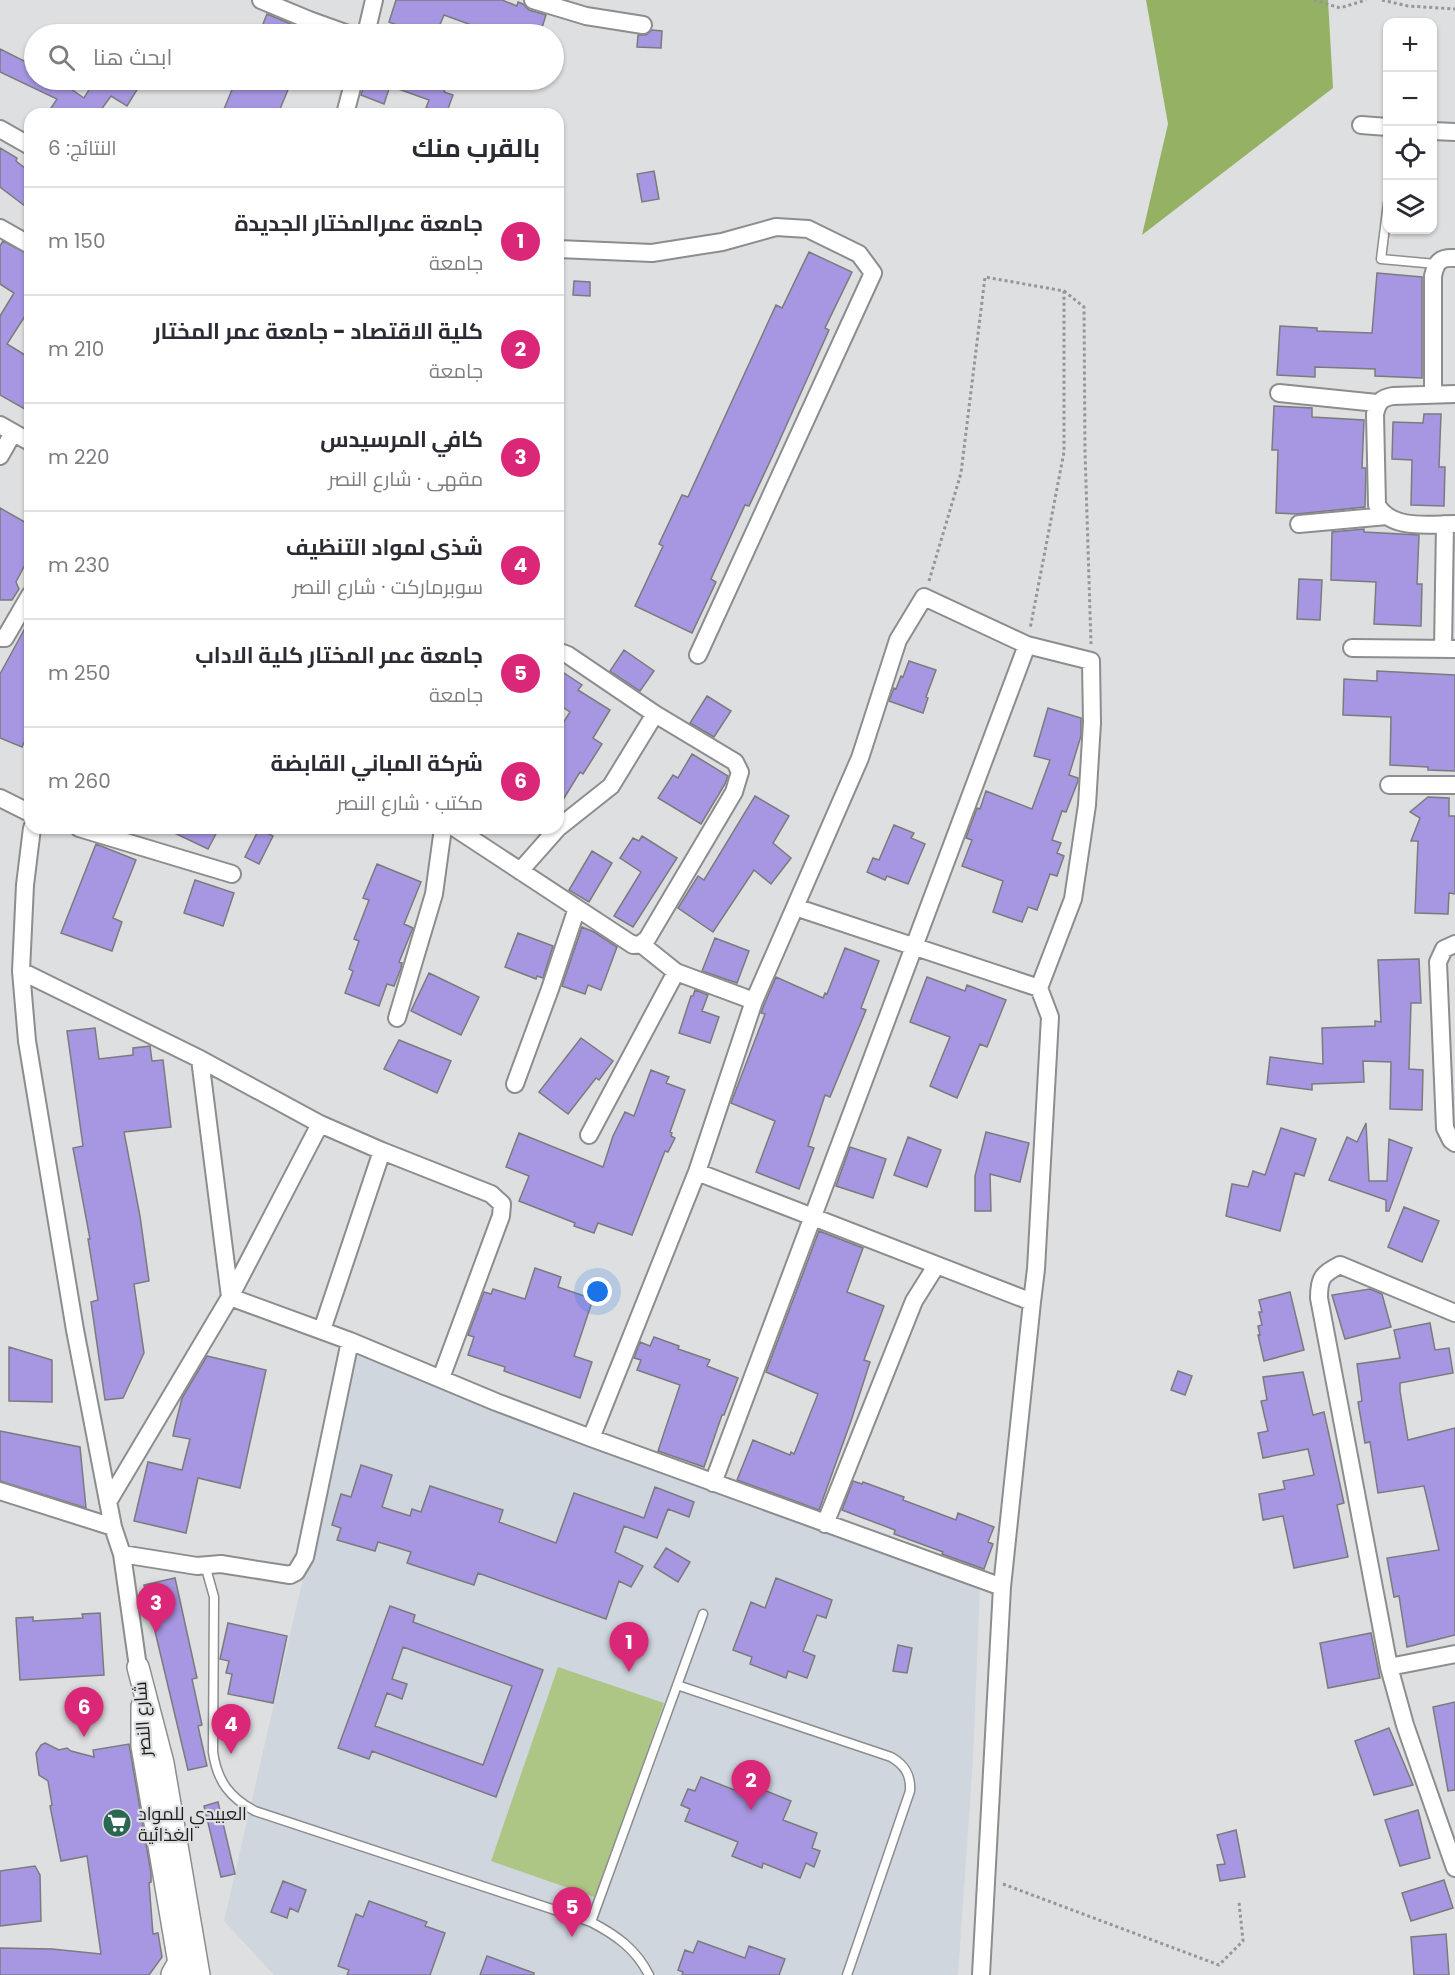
<!DOCTYPE html>
<html lang="ar">
<head>
<meta charset="utf-8">
<style>
  :root { --surface:#fff; --page:#f2f2f3; --text:#2b2b33; --muted:#7c7c81; --line:#e1e1e2; --accent:#db2777 }
  body { margin:0; font-family:Poppins,Cairo,sans-serif; background:var(--page); color:var(--text); direction:rtl }
  .controls { position:absolute; right:18px; top:18px; display:grid; overflow:hidden; border-radius:12px; box-shadow:0 2px 4px #0004 }
  .controls button { width:54px; height:54px; display:grid; place-items:center; padding:0; border:0; border-bottom:2px solid var(--line); background:var(--surface); color:var(--text); font:30px sans-serif }
  .you { position:absolute; left:598px; top:1292px; width:21px; height:21px; margin:-15px; border:4px solid #fff; border-radius:50%; background:#1a73e8; box-shadow:0 0 0 9px #1a73e833 }
  .badge { display:grid; place-items:center; width:39px; height:39px; border-radius:50%; background:var(--accent); color:#fff; font-size:20px; font-weight:700 }
  .pin { position:absolute; translate:-50% -50px; filter:drop-shadow(0 2px 3px #0008) }
  .pin::after { content:''; position:absolute; top:32px; width:21px; height:18px; background:inherit; clip-path:polygon(0 0,100% 0,50% 100%) }
  .list { margin:0; padding:0; list-style:none }
  h2 { display:flex; justify-content:space-between; align-items:center; height:78px; margin:0; padding:0 24px; font-size:26px }
  h2 small { font-size:20px; font-weight:400; color:var(--muted) }
  .list li { display:grid; grid-template-columns:39px 1fr auto; gap:18px; align-items:center; box-sizing:border-box; height:108px; padding:0 24px; border-top:2px solid var(--line) }
  .list b { display:block; font-size:22px; white-space:nowrap }
  .list p { margin:0; font-size:20px; white-space:nowrap; color:var(--muted) }
  .list em { font-size:20px; font-style:normal; color:var(--muted) }
  .icon { flex:none; width:33px; height:33px; fill:none; stroke:currentColor; stroke-width:2; stroke-linecap:round; stroke-linejoin:round }
  .map { position:relative; flex:none; width:1455px; height:1975px; overflow:hidden; direction:ltr }
  .search { position:absolute; background:var(--surface); box-shadow:0 2px 4px #0004; left:24px; top:24px; width:540px; height:66px; display:flex; align-items:center; gap:15px; box-sizing:border-box; padding:0 21px; border-radius:33px; color:var(--muted); font-size:22px }
  .panel { position:absolute; background:var(--surface); box-shadow:0 2px 4px #0004; left:24px; top:108px; width:540px; height:726px; border-radius:18px; direction:rtl }
  .map>svg:first-child { display:block }
</style>
</head>
<body>
<div class="map">
<svg width="1455" height="1975" viewBox="0 0 1455 1975">
  <rect width="100%" height="100%" fill="#dedfe0"/>
  <!-- built -->
  <path fill="#cfd6dd" d="M355 1353 980 1587 973 1758 958 1975H274L224 1921Z"/>
  <!-- green -->
  <path fill="#aec685" d="M558 1667 664 1703 597 1898 491 1861Z"/>
  <!-- forest -->
  <path fill="#95b163" d="M1146 0H1328L1333 88 1142 235 1168 124Z"/>
  <!-- building -->
  <path fill="#a796e1" stroke="#7b7b7d" stroke-width="1.5" fill-rule="evenodd" d="M396 0H502L517 6 518 2 523 4 529 10 546 15 540 34H496L444 15 436 34H408L410 30 389 22Z
    M267 14 305 30 318 34H259Z
    M652 30 662 31 661 48 637 47 638 35H646Z
    M0 49 34 66V80H58L84 98 95 80H143L127 106 111 96 98 114H47L57 99 0 72Z
    M236 80H292L278 114H222Z
    M366 80H448L444 92 453 95 446 114 426 108 429 100 390 86 384 104 361 95Z
    M0 148 17 158 16 161 30 172V199L25 206 0 187Z
    M654 171 659 199 642 202 637 174Z
    M3 241 30 255V319L25 316 7 344 30 358V412L0 395V316L14 293 0 284V246Z
    M809 252 852 272 825 328 829 330 773 455 749 506 745 505 711 579 716 582 692 633 635 606 663 546 659 544 682 495 688 497 776 305 782 308Z
    M1377 273 1422 277V378L1375 376V369L1315 367V377L1277 375 1280 326 1317 328V331L1372 333Z
    M574 281 590 282V296L573 295Z
    M1274 406 1312 408V417L1364 420 1362 468H1366L1365 507 1297 514 1276 513 1278 450H1272Z
    M1424 414H1441L1439 467H1445L1444 506 1411 505 1412 460 1392 459 1393 422 1423 423Z
    M0 508 30 525V555L16 582 19 589 12 600H0Z
    M1364 529V532L1419 535 1417 584H1422L1421 626 1374 624 1376 582 1331 580 1332 532Z
    M1299 579 1322 580 1320 620 1297 619Z
    M30 619V729L22 747 0 738V674Z
    M624 650 654 671 640 691 610 671Z
    M909 661 936 670 926 697 928 698 923 713 889 701 894 688 896 689 901 676 903 677Z
    M558 669 582 685 578 690 610 710 593 738 602 744 583 774 580 772 558 808V731L570 712 558 704Z
    M1377 671 1455 675V771L1428 770V767L1390 765 1391 717 1343 715 1344 679 1377 681Z
    M707 696 731 711 714 737 690 723Z
    M1048 708 1081 718V736L1069 775 1078 778V781L1066 812 1062 811 1052 840 1061 843 1057 853 1064 856 1057 876 1050 874 1037 910 1028 907 1022 922 993 912 1003 881 962 866 972 840 966 838 977 808 980 809 986 791 1032 809 1050 760 1034 756Z
    M692 754 728 776 725 784 701 824 658 798 673 775 678 778Z
    M755 796 789 816 773 843 791 858 771 884 754 870 713 932 678 908 698 876 704 880Z
    M1428 797 1449 798V816H1455V894L1449 893 1448 914 1415 913 1418 841H1411L1420 818 1410 812Z
    M894 825 914 833 911 838 925 844 908 884 887 876 885 880 867 872 873 858 879 860Z
    M164 828H219L208 849Z
    M259 829 273 836 259 864 245 857Z
    M642 836 677 858 633 927 614 916 641 872 620 858 633 838 639 841Z
    M96 844 136 860 113 918 122 922 112 951 61 933Z
    M592 851 612 863 589 902 569 890Z
    M377 864 421 882 404 924 413 928 399 962 402 963 401 968 394 986 387 984 379 1006 345 993 353 971 349 969 359 941 354 939 369 900 363 898Z
    M195 880 234 893 223 926 184 913Z
    M582 927 594 932 617 947 601 990 588 985 585 994 562 986Z
    M518 933 553 946 543 978 537 976 536 979 505 967Z
    M715 938 749 951 737 983 702 971Z
    M845 948 879 961 861 1008 866 1010 830 1097 825 1095 808 1146 814 1148 799 1189 756 1172 775 1121 731 1103 765 1014 761 1013 764 1005 776 977 823 998 825 993 827 994Z
    M1419 959 1421 1003H1411L1409 1069 1423 1070 1422 1110 1390 1109 1391 1062 1363 1061 1364 1082 1312 1084V1090L1267 1084 1270 1057 1323 1064 1322 1028 1375 1026V1021L1381 1022 1378 960Z
    M429 973 479 997 461 1035 411 1011Z
    M927 977 965 991 967 985 1006 1000 987 1047 980 1044 957 1098 930 1086 950 1037 910 1022Z
    M695 990 708 995 702 1011 719 1017 710 1043 679 1033 691 996H693Z
    M95 1028 99 1059 133 1055V1048L150 1046 152 1061 163 1060 171 1127 124 1132 140 1216 149 1281 134 1284 144 1353 123 1398 105 1400 91 1302 98 1300 88 1239H90L73 1148 83 1146 67 1031Z
    M581 1038 613 1061 599 1080 596 1078 568 1114 539 1092Z
    M399 1040 451 1061 437 1093 384 1069Z
    M651 1070 669 1077 666 1083 685 1090 670 1132 672 1133 671 1136 675 1138 668 1152 665 1151 632 1235 598 1223 594 1233 574 1226 575 1223 519 1201 529 1176 506 1167 519 1133 603 1167 613 1136 625 1112 634 1116Z
    M1366 1123 1369 1181H1387L1389 1139 1412 1148 1389 1211H1386V1200L1329 1180 1347 1137 1357 1142Z
    M1281 1128 1316 1139 1304 1176 1295 1173 1280 1231 1226 1216 1232 1184 1248 1187 1253 1171 1265 1175Z
    M986 1132 1029 1143 1020 1182 990 1174 991 1211H975V1176Z
    M908 1137 941 1150 927 1187 894 1175Z
    M850 1147 886 1159 873 1198 836 1186Z
    M1404 1207 1439 1221 1422 1262 1388 1247Z
    M819 1231 863 1248 847 1292 884 1306 864 1360 870 1362 851 1421 819 1510 737 1480 753 1440 790 1455 791 1452 794 1454 818 1394 766 1372Z
    M535 1268 561 1277 558 1287 593 1299 574 1356 592 1362 580 1398 504 1371 505 1367 468 1355 474 1337 468 1335 484 1292 491 1294 493 1289 525 1299Z
    M1370 1289 1382 1294 1391 1327 1345 1339 1332 1295Z
    M1290 1292 1304 1350 1264 1361 1258 1335H1260L1258 1326 1262 1325 1259 1312H1262L1259 1300Z
    M1430 1323 1435 1350 1449 1348 1453 1373 1400 1383V1391L1408 1440 1455 1428V1635L1407 1647 1399 1596 1394 1597 1387 1558 1439 1550 1424 1486 1378 1493 1370 1442 1365 1443 1358 1402 1362 1401 1357 1364 1400 1358 1394 1330Z
    M654 1337 679 1346 678 1349 710 1360 707 1366 738 1378 724 1415H722L704 1467 658 1451 680 1385 637 1370 641 1360 634 1358 640 1342 650 1346Z
    M9 1347 52 1360V1402L9 1401Z
    M207 1356 266 1370 240 1488 198 1478 186 1533 134 1521 148 1462 182 1470 190 1439 173 1436 175 1426 182 1398Z
    M1178 1371 1192 1376 1185 1395 1171 1390Z
    M1303 1372 1313 1415 1324 1412 1344 1503 1337 1505 1348 1557 1294 1568 1283 1516 1263 1520 1259 1494 1285 1489 1283 1481 1314 1475 1308 1449 1263 1458 1258 1433 1268 1431 1261 1401 1267 1400 1263 1377Z
    M0 1431 80 1447 86 1508 0 1481Z
    M361 1465 392 1475 382 1507 410 1516 412 1509 421 1512 430 1486 503 1510 499 1522 556 1543 574 1493 644 1518 655 1487 694 1502 689 1517 668 1509 657 1538 624 1526 615 1552 643 1566 631 1587 619 1581 606 1619 478 1573 474 1585 407 1563 411 1552 378 1542 375 1551 337 1540 341 1528 332 1525 341 1494 351 1497Z
    M853 1481 862 1484 863 1482 904 1497 903 1500 956 1520 958 1513 994 1527 988 1542 993 1544 984 1569 942 1554 943 1552 894 1534 895 1530 842 1510Z
    M666 1548 690 1562 678 1582 654 1567Z
    M175 1578 197 1678 192 1679 202 1725 198 1726 207 1766 188 1770 144 1585Z
    M776 1578 832 1600 826 1618 817 1615 803 1651 815 1656 807 1678 788 1671 786 1678 750 1664 752 1657 733 1650 751 1602 765 1608Z
    M390 1606 415 1615 413 1622 543 1670 496 1797 372 1751 369 1759 338 1748ZM403 1647 512 1686 483 1765 375 1726 387 1693 402 1699 407 1684 392 1679Z
    M100 1613 104 1675 20 1680 16 1618 33 1617V1621L83 1618 82 1614Z
    M228 1623 287 1636 273 1703 228 1694 232 1674 226 1673 229 1661 220 1659Z
    M1371 1633 1380 1678 1328 1688 1320 1643Z
    M898 1645 912 1648 907 1673 893 1671Z
    M1455 1702V1790L1448 1791 1433 1707Z
    M1389 1728 1413 1785 1374 1795 1355 1741Z
    M45 1743 59 1750 67 1748 71 1751 94 1757 93 1750 129 1744 151 1873V1882L149 1883 153 1934 158 1933 162 1957 149 1975H0V1948L52 1949 101 1954 87 1856 61 1861 50 1806 52 1805 48 1781 39 1775 36 1753 41 1745Z
    M701 1777 750 1796 754 1786 791 1801 783 1820 817 1833 812 1848 820 1851 814 1867 806 1863 800 1878 763 1863 762 1868 732 1856 738 1842 685 1821 690 1809 681 1805 688 1789 695 1791Z
    M218 1802 235 1874 221 1877 204 1806Z
    M1418 1810 1430 1858 1400 1866 1385 1820Z
    M1236 1830 1245 1877 1220 1881 1217 1865 1225 1864 1217 1835Z
    M35 1866 40 1875 41 1921 0 1926V1871Z
    M1444 1880 1453 1908 1411 1921 1402 1893Z
    M283 1881 306 1890 298 1912 290 1908 287 1918 271 1912Z
    M369 1901 427 1922 425 1926 445 1933 430 1975H347L349 1970 338 1966 356 1914 363 1917Z
    M1446 1934 1449 1975H1414L1411 1937Z
    M698 1941 745 1958 749 1946 785 1959 779 1975H682L683 1972 678 1970 685 1950 693 1953Z
    M487 1956 534 1973V1975H480Z"/>
  <g fill="none" stroke-linecap="round" stroke-linejoin="round">
    <!-- service casing -->
    <g stroke="#8c8d8e" stroke-width="11">
      <path id="service" d="M1388 203 1381 259 1436 264
        M207 1565V1572L214 1597 213 1752C217 1781 230 1798 255 1811L591 1922C616 1935 636 1949 649 1975
        M677 1685 891 1757C905 1765 911 1775 910 1791L847 1975
        M591 1922 703 1614"/>
    </g>
    <!-- minor casing -->
    <g stroke="#8c8d8e" stroke-width="20">
      <path id="minor" d="M261 0 309 20 348 34
        M533 0 586 16 643 25
        M366 34 374 0
        M345 114 354 80
        M1361 125 1388 127
        M0 129 30 146
        M1432 131 1455 132
        M0 228 30 245
        M558 249 652 253 722 242 776 227 808 229 859 254 873 273 698 655
        M1279 393 1377 403
        M1433 394V276C1436 262 1440 257 1455 258
        M1455 394 1393 396C1381 398 1378 402 1375 414L1377 505C1392 531 1430 524 1455 524
        M0 425 30 442
        M0 456 13 433
        M1299 524 1387 516
        M0 638H5L30 595
        M1352 648 1455 649
        M1443 649 1445 524
        M1389 785H1455
        M0 798 30 813
        M32 828 25 885 21 971 27 1041 75 1330 113 1527 122 1554 138 1667
        M79 828 232 874
        M455 828 633 945 641 944 647 939 734 792 740 772 735 762 655 714 568 655 560 652 558 654
        M558 828 611 786 655 714
        M520 871 558 828
        M795 907 1039 988 1073 899 1087 805 1092 723 1091 661 1027 645
        M641 944 676 972 754 1001 697 1172
        M1455 944 1444 949 1438 962 1445 1128 1451 1140 1455 1143
        M21 971 200 1059 320 1124 382 1151 491 1194 502 1204 501 1216 441 1378
        M397 1018 434 894 443 828
        M200 1059 230 1297
        M515 1084 550 989 577 908
        M589 1135 676 972
        M230 1297 320 1124
        M1032 1302 1036 1269 1050 1017 1039 988
        M1455 1313 1340 1265C1322 1274 1319 1278 1319 1298L1389 1667 1405 1725 1455 1868
        M322 1330 382 1151
        M591 1438 697 1172 1032 1302 1002 1587 981 1975
        M713 1483 1027 645 924 597 898 640 860 758 754 1001
        M0 1491 113 1527
        M108 1502 230 1297 350 1341
        M825 1524 914 1301 936 1266
        M122 1554 197 1566 221 1564 290 1575 296 1572 305 1557 350 1341 496 1402 591 1438 1002 1587
        M1389 1667 1455 1654"/>
    </g>
    <!-- tertiary casing -->
    <g stroke="#8c8d8e" stroke-width="24">
      <path id="tertiary" d="M138 1667 163 1763 199 1975
        M142 1706V1746L181 1975"/>
    </g>
    <!-- trunk casing -->
    <g stroke="#8c8d8e" stroke-width="30">
      <path id="trunk" d="M175 1975 179 1968"/>
    </g>
    <!-- path -->
    <path stroke="#959697" stroke-width="3" stroke-dasharray="3 3" stroke-linecap="butt" d="M1314 0 1340 8 1366 0
      M1382 0 1408 6 1455 9
      M1064 291 1084 307 1085 452 1091 644
      M929 581 961 473 985 277 1064 291V452L1030 629
      M1003 1884 1219 1965 1243 1941 1239 1902"/>
    <!-- service -->
    <use href="#service" stroke="#fff" stroke-width="8"/>
    <!-- minor -->
    <use href="#minor" stroke="#fff" stroke-width="16"/>
    <!-- tertiary -->
    <use href="#tertiary" stroke="#fff" stroke-width="21"/>
    <!-- trunk -->
    <use href="#trunk" stroke="#fff" stroke-width="27"/>
  </g>
  <!-- icons -->
  <defs>
    <g id="supermarket-disc" transform="scale(1.5)"><circle r="9.5" fill="#2b6752" stroke="#dedfe0"/><path d="M-6-5.5h2.5l.6 2H6L4.5 2H-2.5L-4.4-4H-6ZM-1.5 3.2a1.3 1.3 0 1 0 .1 0ZM3 3.2a1.3 1.3 0 1 0 .1 0Z" fill="#fff"/></g>
  </defs>
  <g fill-rule="evenodd">
    <use href="#supermarket-disc" x="117" y="1823"/>
  </g>
  <g text-anchor="middle" dominant-baseline="central" stroke-width="4.5" stroke-linejoin="round" paint-order="stroke">
    <!-- street labels -->
    <g font-size="18" fill="#1d1d1d" stroke="#dedfe0">
      <text transform="translate(142 1719) rotate(-94)">شارع النصر</text>
    </g>
    <!-- poi labels -->
    <g font-size="18" fill="#1d1d1d" stroke="#dedfe0" text-anchor="start">
      <text x="138" y="1813">العبيدي للمواد<tspan x="138" dy="21">الغذائية</tspan></text>
    </g>
  </g>
</svg>
<div class="controls">
<button>+</button>
<button>−</button>
<button><svg class="icon" aria-label="locate" viewBox="0 0 24 24"><circle cx="12" cy="12" r="6"/><path d="M12 2v4M12 18v4M2 12h4M18 12h4"/></svg></button>
<button><svg class="icon" aria-label="layers" viewBox="0 0 24 24"><path d="M12 4l9 5-9 5-9-5zM3 14l9 5 9-5"/></svg></button>
</div>
<div class="you"></div>
<div class="pin badge" style="left:629px;top:1672px">1</div>
<div class="pin badge" style="left:751px;top:1810px">2</div>
<div class="pin badge" style="left:156px;top:1633px">3</div>
<div class="pin badge" style="left:231px;top:1754px">4</div>
<div class="pin badge" style="left:572px;top:1937px">5</div>
<div class="pin badge" style="left:84px;top:1737px">6</div>
<div class="search"><svg class="icon" aria-label="search" viewBox="0 0 24 24"><circle cx="10" cy="10" r="6"/><path d="M15 15l6 6"/></svg>ابحث هنا</div>
<section class="panel">
<h2>بالقرب منك<small>النتائج: 6</small></h2>
<ul class="list">
<li><span class="badge">1</span><div><b>جامعة عمرالمختار الجديدة</b><p>جامعة</p></div><em>150 m</em></li>
<li><span class="badge">2</span><div><b>كلية الاقتصاد - جامعة عمر المختار</b><p>جامعة</p></div><em>210 m</em></li>
<li><span class="badge">3</span><div><b>كافي المرسيدس</b><p>مقهى · شارع النصر</p></div><em>220 m</em></li>
<li><span class="badge">4</span><div><b>شذى لمواد التنظيف</b><p>سوبرماركت · شارع النصر</p></div><em>230 m</em></li>
<li><span class="badge">5</span><div><b>جامعة عمر المختار كلية الاداب</b><p>جامعة</p></div><em>250 m</em></li>
<li><span class="badge">6</span><div><b>شركة المباني القابضة</b><p>مكتب · شارع النصر</p></div><em>260 m</em></li>
</ul>
</section>
</div>
</body>
</html>
